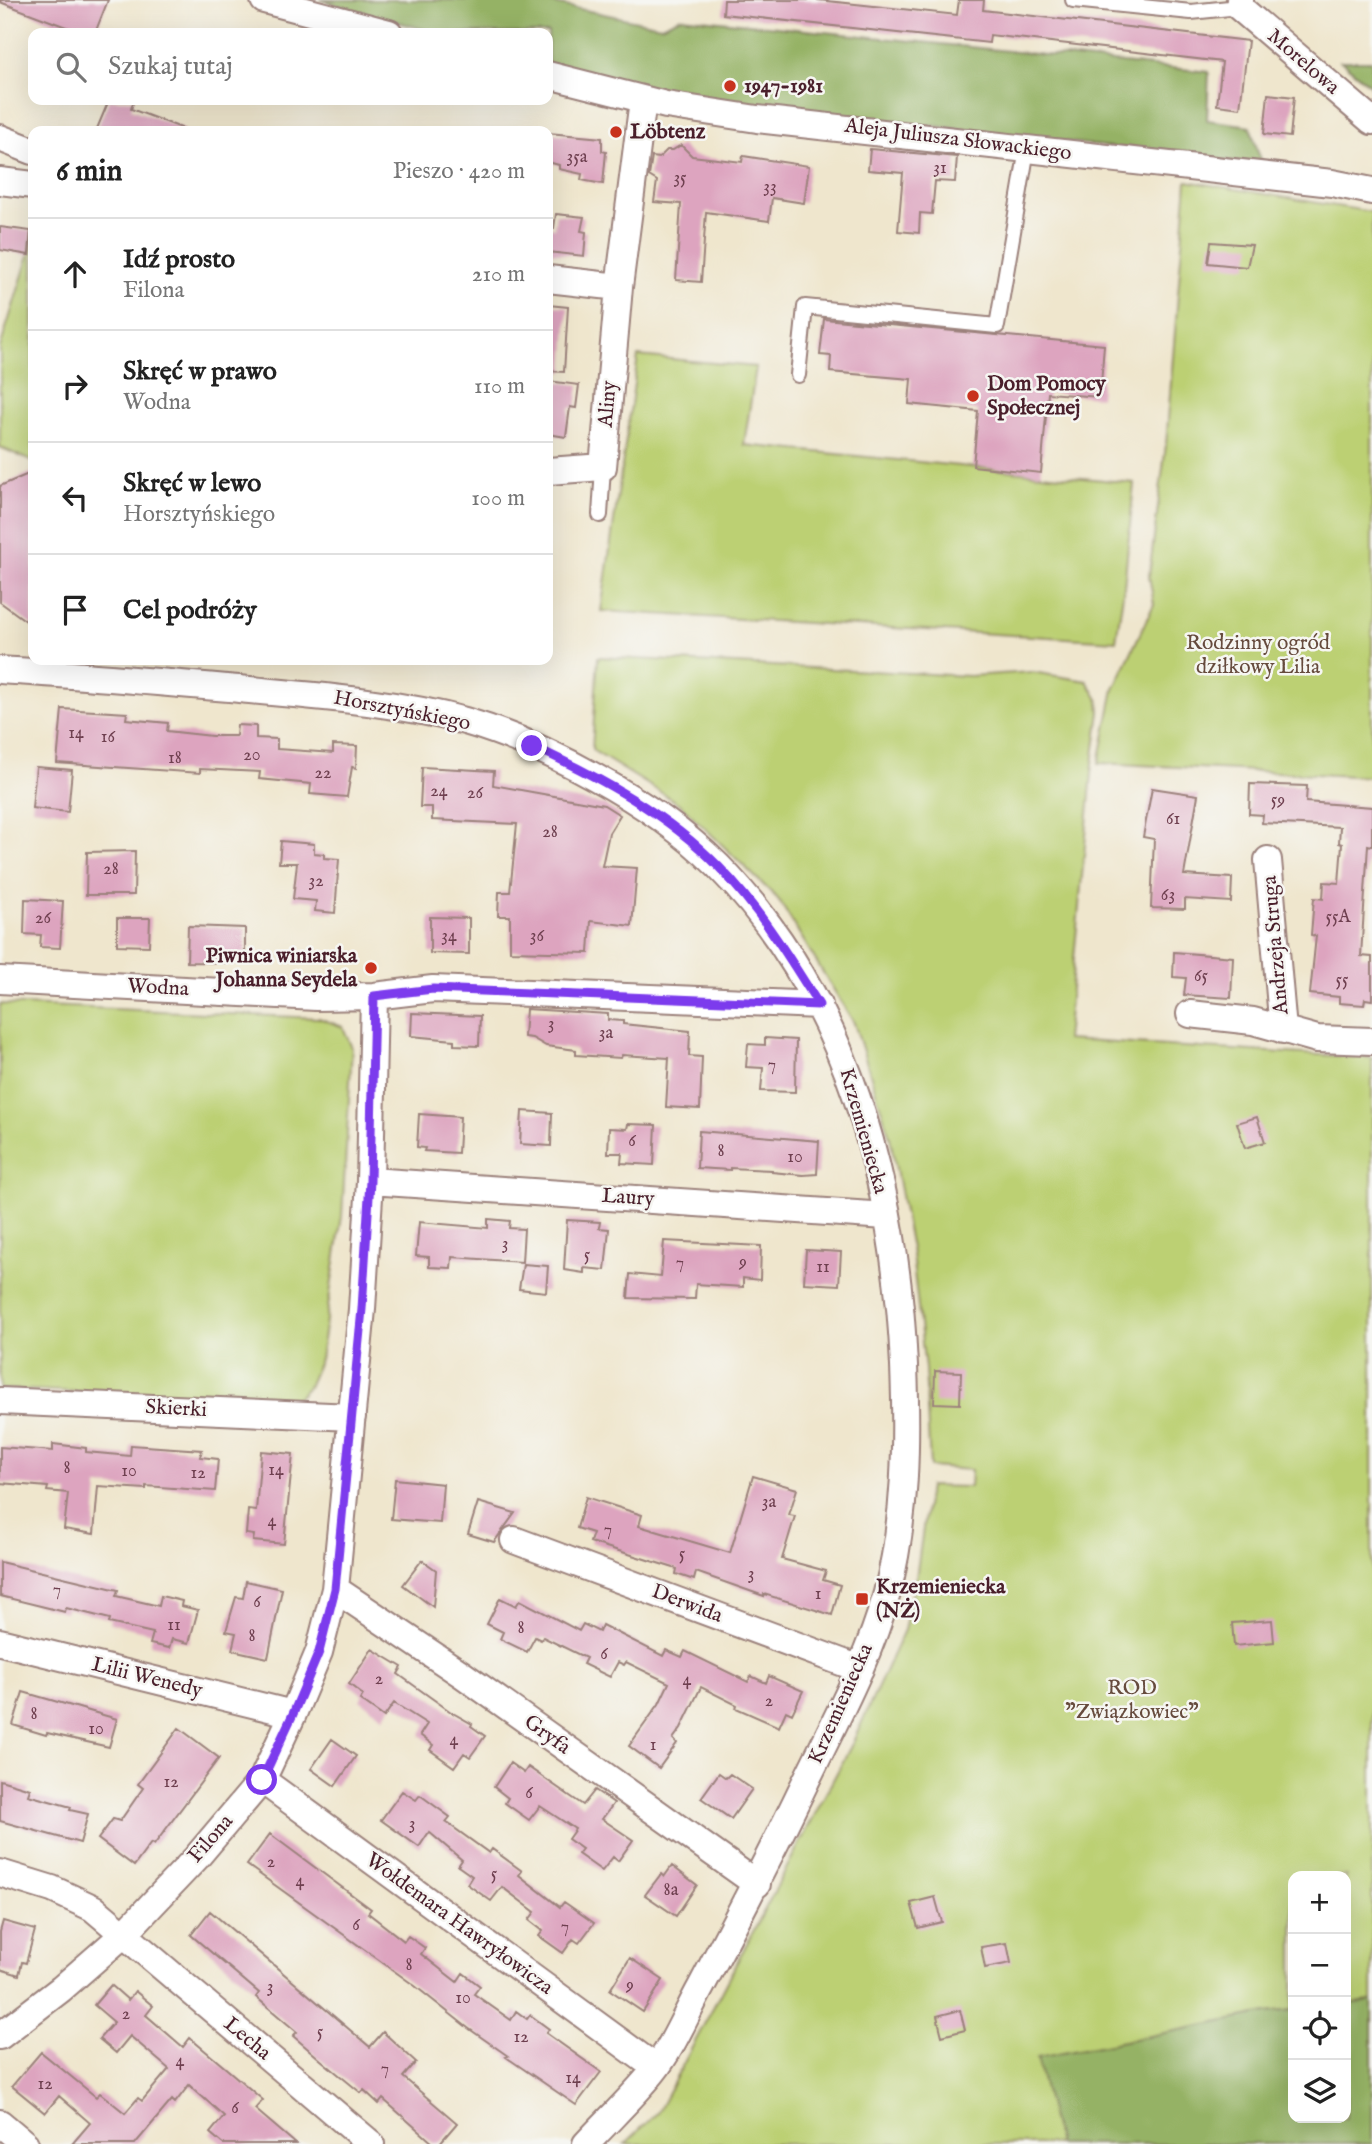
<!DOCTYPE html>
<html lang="pl">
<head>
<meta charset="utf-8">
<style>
  :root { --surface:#fff; --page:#f6f6f6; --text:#222; --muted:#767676; --line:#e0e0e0 }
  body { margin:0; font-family:"IM FELL English",serif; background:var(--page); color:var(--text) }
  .controls { position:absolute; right:21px; bottom:21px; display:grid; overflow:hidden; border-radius:14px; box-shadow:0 7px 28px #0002 }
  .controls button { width:63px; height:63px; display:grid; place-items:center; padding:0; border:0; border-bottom:2px solid var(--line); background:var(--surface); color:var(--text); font:35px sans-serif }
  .stop { position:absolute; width:21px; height:21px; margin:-16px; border:5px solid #7c3aed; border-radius:50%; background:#fff }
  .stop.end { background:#7c3aed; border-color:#fff; box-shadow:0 2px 7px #0008 }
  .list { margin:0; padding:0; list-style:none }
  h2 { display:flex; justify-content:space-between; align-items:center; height:91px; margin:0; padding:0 28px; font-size:30px }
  h2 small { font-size:23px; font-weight:400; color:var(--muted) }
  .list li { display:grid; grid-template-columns:46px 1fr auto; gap:21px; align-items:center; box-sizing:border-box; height:112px; padding:0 28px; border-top:2px solid var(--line) }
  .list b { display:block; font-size:26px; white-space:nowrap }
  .list p { margin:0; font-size:23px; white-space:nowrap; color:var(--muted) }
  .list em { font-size:23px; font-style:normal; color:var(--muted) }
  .icon { flex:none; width:38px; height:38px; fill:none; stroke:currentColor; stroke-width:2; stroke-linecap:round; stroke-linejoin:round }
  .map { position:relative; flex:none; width:1372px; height:2144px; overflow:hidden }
  .search { position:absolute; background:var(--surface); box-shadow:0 7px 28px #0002; left:28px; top:28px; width:525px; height:77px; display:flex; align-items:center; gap:18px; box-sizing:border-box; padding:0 24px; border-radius:14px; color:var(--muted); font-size:26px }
  .panel { position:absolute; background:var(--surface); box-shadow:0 7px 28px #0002; left:28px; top:126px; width:525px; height:539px; border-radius:14px }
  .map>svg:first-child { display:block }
</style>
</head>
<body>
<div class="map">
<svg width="1372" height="2144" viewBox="0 0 1372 2144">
  <rect width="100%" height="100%" fill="#f6f6f2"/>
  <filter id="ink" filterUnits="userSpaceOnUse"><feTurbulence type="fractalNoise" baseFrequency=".0143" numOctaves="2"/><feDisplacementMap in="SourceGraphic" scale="14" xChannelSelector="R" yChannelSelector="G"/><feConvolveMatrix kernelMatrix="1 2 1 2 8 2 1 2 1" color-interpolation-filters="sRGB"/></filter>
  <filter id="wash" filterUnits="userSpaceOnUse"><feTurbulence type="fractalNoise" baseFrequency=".00686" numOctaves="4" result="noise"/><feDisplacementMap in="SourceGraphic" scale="28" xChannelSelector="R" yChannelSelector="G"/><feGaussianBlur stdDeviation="1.57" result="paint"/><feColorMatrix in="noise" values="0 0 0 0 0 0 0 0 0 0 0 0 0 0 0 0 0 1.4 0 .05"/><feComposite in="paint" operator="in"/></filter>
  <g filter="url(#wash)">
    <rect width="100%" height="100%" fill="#efe6cd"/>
    <!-- green -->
    <path fill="#bcd073" stroke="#83784f" stroke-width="2" d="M1187 181 1372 212V777L1099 763 1114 689 1154 604 1149 576 1166 445Z
      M33 229V462L0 447V348L29 255Z
      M638 356 756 367 744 445 1134 483 1124 587 1116 641 601 611Z
      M598 657 969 676 1032 672 1087 681 1099 701 1100 712 1093 763 1066 1040 1372 1058V2001L1346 2004V1876H1293V2010L1267 2013 1038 2060 1058 2144H625L658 2112 852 1744 904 1630 916 1578 929 1486 970 1487 971 1470 930 1467 925 1369 912 1254 890 1137 854 1023 778 899 681 805 592 750Z
      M0 1004 319 1018 343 1027 352 1048 342 1216 320 1359 308 1387 296 1399 0 1389Z"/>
    <!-- forest -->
    <path fill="#95b265" stroke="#706848" stroke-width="2" d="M320 0H537L661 26 681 17 1209 72 1207 120 1250 126 1262 165 691 97 548 65V33H437Z
      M1341 61H1372V87Z
      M1372 2001V2144H1058L1037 2058 1267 2013 1293 2010V2118H1346V2004Z"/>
    <g id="blocks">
      <!-- building -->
      <path fill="#dda4bf" d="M0 0H108L95 33H82L0 2Z
        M724 0H818L957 15 959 0H984L983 10 1248 41 1240 108 1217 105 1222 62 990 35 989 43 723 14Z
        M1268 94 1294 97 1290 137 1264 134Z
        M109 100H134L131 109 184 129V131H96Z
        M548 133 602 138V151L606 152 603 184 581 180 582 174 559 169V165L548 162Z
        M681 145 692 156 742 162 743 156 809 166 804 203 772 198 769 221 706 212 701 282 676 280 681 204 654 202 657 181 649 176 652 157 659 158 667 150H673Z
        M870 149 957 157 955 182 935 181 932 214 920 213 919 233 898 231 903 173 868 170Z
        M556 214 584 217 581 231 586 232 584 256 548 252 549 227 554 228Z
        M0 227 31 231 29 255 0 250Z
        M1211 242 1252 245 1247 267 1208 263Z
        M548 305 568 307 564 372 548 371Z
        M824 319 1104 345 1100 397 1048 393 1041 473 973 466 978 411 909 404 911 379 830 372 831 356 820 355Z
        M548 381 579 385 576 408 570 407 566 437 548 434Z
        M33 472V626L0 602V486Z
        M62 709 127 713 126 719 168 723 167 731 212 736H236L237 725 256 726V738L277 739V749L333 753V745L357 746 356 768 352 767 347 797 310 794 311 784 259 779 260 772 200 769V773L57 763Z
        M36 767 72 770 68 812 32 808Z
        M422 767 494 771 493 785 604 805 620 815 609 833 602 866 637 868 632 926 591 921 589 953 510 951V916H498L499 892H510L517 824 432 820V807H420Z
        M1250 784 1307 786 1306 802 1372 807V846L1368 845 1361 956 1372 957V1000L1365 999 1364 1005 1339 1003V997L1310 994 1316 936 1311 935 1314 898 1323 899 1324 882 1339 883 1342 844 1339 843 1340 827 1262 823 1263 815 1249 814Z
        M1152 788 1198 795 1184 875 1232 878 1231 902 1185 899V909L1151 908 1154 839 1143 837Z
        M281 841 314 844V853L324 854V858L339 859 335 913 315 911 316 901 293 899 297 863H279Z
        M135 851 134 895H86L87 852Z
        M25 899 63 901 60 948 40 947 41 935 24 934Z
        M430 917 469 918V954L430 953Z
        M117 918H150L149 946 117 945Z
        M188 926 245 928V963L187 962Z
        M1174 952 1233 957 1231 998 1184 995 1186 978 1173 977Z
        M526 1009 608 1014V1020L623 1021V1024L690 1031 689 1056 702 1057 700 1109 666 1107 669 1058 622 1055 621 1058 576 1055V1050L546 1046 532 1038 524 1037Z
        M412 1013 480 1016 479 1046 454 1045V1040L411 1036Z
        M765 1038 796 1040 795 1092 761 1091 763 1068 746 1067 748 1044 765 1045Z
        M522 1111 552 1113 551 1146 520 1144Z
        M419 1114 460 1117 458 1153 424 1151 425 1148 417 1147Z
        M1257 1117 1265 1142 1245 1148 1237 1123Z
        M628 1124 656 1125 654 1165 621 1163 622 1153H608L609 1128 627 1129Z
        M699 1131 819 1141 817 1174 803 1175 772 1172V1170L730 1168V1170L697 1168Z
        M488 1219 510 1221 509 1228 524 1229 522 1262 452 1257 451 1268 429 1267V1257L416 1256 419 1222 488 1228Z
        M567 1220 600 1222 599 1228 609 1229 605 1270 584 1268V1273L564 1270Z
        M664 1241 761 1246 760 1280 743 1278V1287L696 1284 695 1299 628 1298 630 1274 661 1277Z
        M806 1250 841 1252 839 1285 804 1283Z
        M523 1264 548 1266 546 1292 519 1289Z
        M935 1371 961 1372 960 1404 934 1403Z
        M53 1444 86 1448V1452L130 1456 131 1445 202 1450 200 1457 218 1459 215 1491 146 1486V1489L98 1486 94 1534 64 1529 68 1493 47 1491 48 1487 0 1483V1447L53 1451Z
        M261 1451 293 1454 284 1544 253 1541 254 1535 246 1534 248 1510 256 1511Z
        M753 1476 797 1489 789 1515 795 1516 782 1559 826 1571 823 1580 840 1585 832 1615 764 1594V1596L696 1572 694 1580 676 1574 677 1569 590 1542 593 1533 577 1528 586 1497 642 1515 639 1526 730 1553Z
        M395 1479 443 1484 440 1523 391 1519Z
        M478 1502 515 1513 494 1542 468 1534Z
        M422 1560 436 1570 433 1607 403 1585Z
        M0 1562 118 1590 116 1596 159 1606 161 1596 182 1601 181 1606 198 1610 189 1643 172 1639 169 1648 150 1644 153 1633 109 1623 110 1619 66 1608 65 1612 0 1596Z
        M246 1581 282 1589 268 1658 232 1650 236 1633 226 1631 236 1597 243 1598Z
        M500 1598 516 1606 520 1600 579 1631 583 1624 599 1632 602 1625 663 1656 666 1650 682 1657 685 1651 748 1682 751 1676 766 1683 769 1676 803 1691 792 1714 786 1711 779 1727 736 1708 737 1705 701 1687 681 1728 673 1739 677 1743 659 1768 629 1746 659 1704 669 1683 626 1662 624 1665 618 1662 610 1677 583 1664 586 1658 543 1637 541 1640 535 1637 527 1652 500 1639 503 1632 487 1624Z
        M1272 1620 1274 1642 1234 1646 1232 1623Z
        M372 1649 402 1667 398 1674 451 1712 472 1724 471 1726 485 1736 470 1757 464 1753 454 1767 430 1750 433 1745 420 1735 427 1724 394 1703 384 1717 360 1700 363 1695 349 1684Z
        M23 1692 117 1719 109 1747 47 1733 46 1735 13 1725Z
        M179 1728 219 1758 154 1845 151 1843 134 1866 98 1839 113 1819 120 1821 143 1788 138 1784Z
        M332 1739 356 1756 335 1786 311 1769Z
        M510 1763 524 1773 528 1767 583 1805 595 1790 614 1803 602 1819 633 1840 618 1861 613 1857 602 1871 578 1854 582 1849 568 1839 575 1829 540 1806 529 1820 505 1803 508 1798 494 1787Z
        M719 1773 726 1778 730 1774 752 1789 731 1819 701 1798Z
        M0 1780 30 1789 28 1795 71 1807 70 1810 88 1814 80 1843 0 1821Z
        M402 1791 416 1800 420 1795 450 1817 446 1822 489 1853 492 1849 522 1871 519 1875 560 1907 564 1902 594 1923 579 1943 573 1939 563 1953 539 1936 543 1931 529 1920 535 1912 502 1887 491 1901 467 1884 472 1876 458 1866 462 1860 429 1832 419 1847 381 1820Z
        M270 1834 371 1909 368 1913 404 1941 408 1936 425 1948 421 1954 457 1982 463 1973 480 1986 474 1994 511 2020 516 2011 527 2019 530 2015 549 2029 546 2033 601 2072 576 2105 506 2057 508 2056 468 2028 415 1986 247 1865Z
        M672 1866 697 1885 676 1916 645 1895 661 1874 664 1877Z
        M935 1897 942 1922 918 1928 911 1903Z
        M210 1911 370 2047 383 2032 416 2062 403 2077 457 2123 439 2144H434L383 2099 379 2104 364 2090 361 2093 321 2060 293 2036 297 2032 256 1997 259 1993 191 1935Z
        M3 1921 35 1930 26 1963 22 1962 19 1975 0 1969V1932Z
        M1007 1943 1011 1963 985 1968 981 1947Z
        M630 1958 663 1980 643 2012 610 1990Z
        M111 1985 128 2000 135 1991 153 2006 146 2015 183 2047 190 2038 222 2065 263 2100 255 2109 296 2144H223L210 2133 224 2116 189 2085 175 2103 172 2100 135 2144H72L90 2123 59 2096 45 2113 12 2086 41 2052 96 2097 100 2093 125 2113 138 2098 142 2101 169 2069 130 2036 116 2053 99 2039 114 2022 94 2005Z
        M960 2010 965 2030 942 2036 937 2016Z"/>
    </g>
  </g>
  <g filter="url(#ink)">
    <use href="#blocks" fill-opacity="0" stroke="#9c827c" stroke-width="2"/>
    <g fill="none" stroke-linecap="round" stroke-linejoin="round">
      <!-- service casing -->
      <g stroke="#9c827c" stroke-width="18">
        <path id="service" d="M1073 0 1191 12 1239 7
          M798 375 805 307 997 326 1027 149
          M600 515 603 467"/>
      </g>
      <!-- minor casing -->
      <g stroke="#9c827c" stroke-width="30">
        <path id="minor" d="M264 0 389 33
          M1240 0 1239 7 1372 121
          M548 75 666 105 757 119 1332 183 1372 191
          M0 138 33 151
          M0 181 33 185
          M548 279 619 287 643 100
          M548 471 603 467 619 287
          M0 670C80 675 159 682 239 689 315 696 392 701 465 721 510 734 554 754 595 777 639 801 683 831 718 866 848 997 896 1186 904 1366 907 1442 906 1519 887 1593 869 1659 835 1721 805 1783 772 1852 737 1919 701 1987 686 2014 673 2047 653 2072 633 2097 608 2120 586 2144
          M1268 860 1283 1030
          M0 980 316 997 374 996 433 989 819 1005
          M1190 1014 1253 1021 1317 1039 1372 1041
          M370 1181 886 1216
          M0 1401 352 1417
          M514 1540 860 1669
          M335 1589 463 1675 757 1884
          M0 1642 293 1714
          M262 1780 656 2068
          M0 1873 52 1889 93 1908 371 2144
          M0 2036 61 1989 124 1934 196 1858 262 1780 293 1714 319 1652 335 1589 362 1309 370 1181 374 996
          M0 2123 25 2144"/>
      </g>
      <!-- service -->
      <use href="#service" stroke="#fff" stroke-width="14"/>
      <!-- minor -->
      <use href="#minor" stroke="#fff" stroke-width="26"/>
    </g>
  </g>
  <g fill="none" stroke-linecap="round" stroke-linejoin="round" filter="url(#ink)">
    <!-- route -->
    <path stroke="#7c3aed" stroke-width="9" d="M262 1780 293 1714 319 1652 335 1589 362 1309 370 1181 374 996 433 989 819 1005C789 957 759 908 719 867 668 814 599 777 532 746"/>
  </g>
  <!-- markers -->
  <g fill="#c8321e" stroke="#f6f6f2" stroke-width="2.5">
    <circle cx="730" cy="86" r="7"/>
    <circle cx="616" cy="132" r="7"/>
    <circle cx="973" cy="396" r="7"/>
    <circle cx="371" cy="968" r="7"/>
    <rect x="855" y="1592" width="14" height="14" rx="3.5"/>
  </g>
  <g text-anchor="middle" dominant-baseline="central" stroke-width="5" stroke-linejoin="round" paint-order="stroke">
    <!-- number labels -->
    <g font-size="18" fill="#6f4050">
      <text x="577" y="157">35a</text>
      <text x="940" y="168">31</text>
      <text x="680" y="178">35</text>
      <text x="770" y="187">33</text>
      <text x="76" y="733">14</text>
      <text x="108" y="737">16</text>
      <text x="252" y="755">20</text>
      <text x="175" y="758">18</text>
      <text x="323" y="773">22</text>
      <text x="439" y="791">24</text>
      <text x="475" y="793">26</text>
      <text x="1278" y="800">59</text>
      <text x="1173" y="819">61</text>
      <text x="550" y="832">28</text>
      <text x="111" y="869">28</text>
      <text x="316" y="881">32</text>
      <text x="1168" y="895">63</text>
      <text x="1338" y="917">55A</text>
      <text x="43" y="918">26</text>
      <text x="449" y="936">34</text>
      <text x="537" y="936">36</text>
      <text x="1201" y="976">65</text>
      <text x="1342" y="980">55</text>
      <text x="551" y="1024">3</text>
      <text x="606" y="1033">3a</text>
      <text x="772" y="1065">7</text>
      <text x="632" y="1141">6</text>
      <text x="721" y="1151">8</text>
      <text x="795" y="1157">10</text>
      <text x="505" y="1244">3</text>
      <text x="587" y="1255">5</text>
      <text x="743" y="1262">9</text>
      <text x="680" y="1263">7</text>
      <text x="823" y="1267">11</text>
      <text x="67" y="1468">8</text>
      <text x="276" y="1470">14</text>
      <text x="129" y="1471">10</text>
      <text x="198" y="1473">12</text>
      <text x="769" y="1502">3a</text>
      <text x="272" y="1521">4</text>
      <text x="608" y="1530">7</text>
      <text x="682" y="1554">5</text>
      <text x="751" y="1574">3</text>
      <text x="57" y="1590">7</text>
      <text x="818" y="1594">1</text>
      <text x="257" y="1602">6</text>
      <text x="174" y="1625">11</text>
      <text x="521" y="1628">8</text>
      <text x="252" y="1636">8</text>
      <text x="604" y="1654">6</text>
      <text x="379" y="1679">2</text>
      <text x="687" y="1680">4</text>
      <text x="769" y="1701">2</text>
      <text x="34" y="1714">8</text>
      <text x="96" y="1729">10</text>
      <text x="454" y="1740">4</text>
      <text x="653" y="1745">1</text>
      <text x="171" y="1782">12</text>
      <text x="529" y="1793">6</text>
      <text x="412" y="1824">3</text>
      <text x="271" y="1862">2</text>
      <text x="494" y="1874">5</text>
      <text x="300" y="1881">4</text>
      <text x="671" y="1890">8a</text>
      <text x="356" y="1925">6</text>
      <text x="565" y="1927">7</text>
      <text x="409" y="1965">8</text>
      <text x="630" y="1985">9</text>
      <text x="270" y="1987">3</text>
      <text x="463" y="1998">10</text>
      <text x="126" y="2014">2</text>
      <text x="320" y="2032">5</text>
      <text x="521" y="2037">12</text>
      <text x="180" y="2061">4</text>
      <text x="385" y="2069">7</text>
      <text x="573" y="2078">14</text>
      <text x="45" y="2084">12</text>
      <text x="235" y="2108">6</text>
    </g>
    <!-- street labels -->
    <g font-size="21" fill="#4a1f2b" stroke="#f6f6f2">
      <text transform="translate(1303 62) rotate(41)">Morelowa</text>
      <text transform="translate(958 140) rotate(7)">Aleja Juliusza Słowackiego</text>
      <text transform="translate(608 404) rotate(-85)">Aliny</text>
      <text transform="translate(402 711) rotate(11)">Horsztyńskiego</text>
      <text transform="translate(1276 945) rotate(-95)">Andrzeja Struga</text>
      <text transform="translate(158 988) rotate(3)">Wodna</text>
      <text transform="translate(863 1131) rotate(74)">Krzemieniecka</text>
      <text transform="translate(628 1198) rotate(4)">Laury</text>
      <text transform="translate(176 1409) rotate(3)">Skierki</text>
      <text transform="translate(687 1604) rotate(21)">Derwida</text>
      <text transform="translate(147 1678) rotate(14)">Lilii Wenedy</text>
      <text transform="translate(841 1704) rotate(-66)">Krzemieniecka</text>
      <text transform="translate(547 1735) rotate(36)">Gryfa</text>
      <text transform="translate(211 1839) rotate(-49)">Filona</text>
      <text transform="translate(459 1924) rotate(36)">Wołdemara Hawryłowicza</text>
      <text transform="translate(247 2039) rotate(40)">Lecha</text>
    </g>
    <!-- poi labels -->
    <g font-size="21" font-weight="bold" fill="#4a1f2b" stroke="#f6f6f2" text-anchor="start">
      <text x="744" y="86">1947-1981</text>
      <text x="630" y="132">Löbtenz</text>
      <text x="987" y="384">Dom Pomocy<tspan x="987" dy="24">Społecznej</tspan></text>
      <text x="357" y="956" text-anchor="end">Piwnica winiarska<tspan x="357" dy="24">Johanna Seydela</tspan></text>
      <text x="876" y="1587">Krzemieniecka<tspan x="876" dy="24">(NŻ)</tspan></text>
    </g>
    <!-- park labels -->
    <g font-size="21" fill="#664b3d" stroke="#f6f6f2">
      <text x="1258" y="643">Rodzinny ogród<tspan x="1258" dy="24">dziłkowy Lilia</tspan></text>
      <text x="1132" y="1688">ROD<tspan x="1132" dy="24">"Związkowiec"</tspan></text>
    </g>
  </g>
</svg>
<div class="controls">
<button>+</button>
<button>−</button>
<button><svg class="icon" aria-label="locate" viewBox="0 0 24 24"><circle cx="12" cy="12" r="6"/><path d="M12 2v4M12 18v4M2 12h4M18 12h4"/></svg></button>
<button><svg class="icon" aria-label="layers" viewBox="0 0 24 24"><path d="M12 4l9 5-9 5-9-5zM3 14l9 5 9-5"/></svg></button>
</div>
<div class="stop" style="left:262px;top:1780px"></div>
<div class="stop end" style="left:532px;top:746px"></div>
<div class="search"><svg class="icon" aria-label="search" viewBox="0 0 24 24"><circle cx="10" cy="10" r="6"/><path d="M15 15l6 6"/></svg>Szukaj tutaj</div>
<section class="panel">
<h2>6 min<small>Pieszo · 420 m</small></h2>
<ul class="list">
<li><svg class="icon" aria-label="ahead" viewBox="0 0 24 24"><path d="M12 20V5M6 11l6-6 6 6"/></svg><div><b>Idź prosto</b><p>Filona</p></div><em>210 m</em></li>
<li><svg class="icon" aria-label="right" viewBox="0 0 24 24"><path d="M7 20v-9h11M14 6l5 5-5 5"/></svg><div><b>Skręć w prawo</b><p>Wodna</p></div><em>110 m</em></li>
<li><svg class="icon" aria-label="left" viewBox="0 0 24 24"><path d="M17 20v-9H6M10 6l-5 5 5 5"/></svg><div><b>Skręć w lewo</b><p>Horsztyńskiego</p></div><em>100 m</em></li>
<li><svg class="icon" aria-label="arrive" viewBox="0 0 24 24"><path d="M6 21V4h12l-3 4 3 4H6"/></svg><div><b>Cel podróży</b></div></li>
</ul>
</section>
</div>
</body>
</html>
